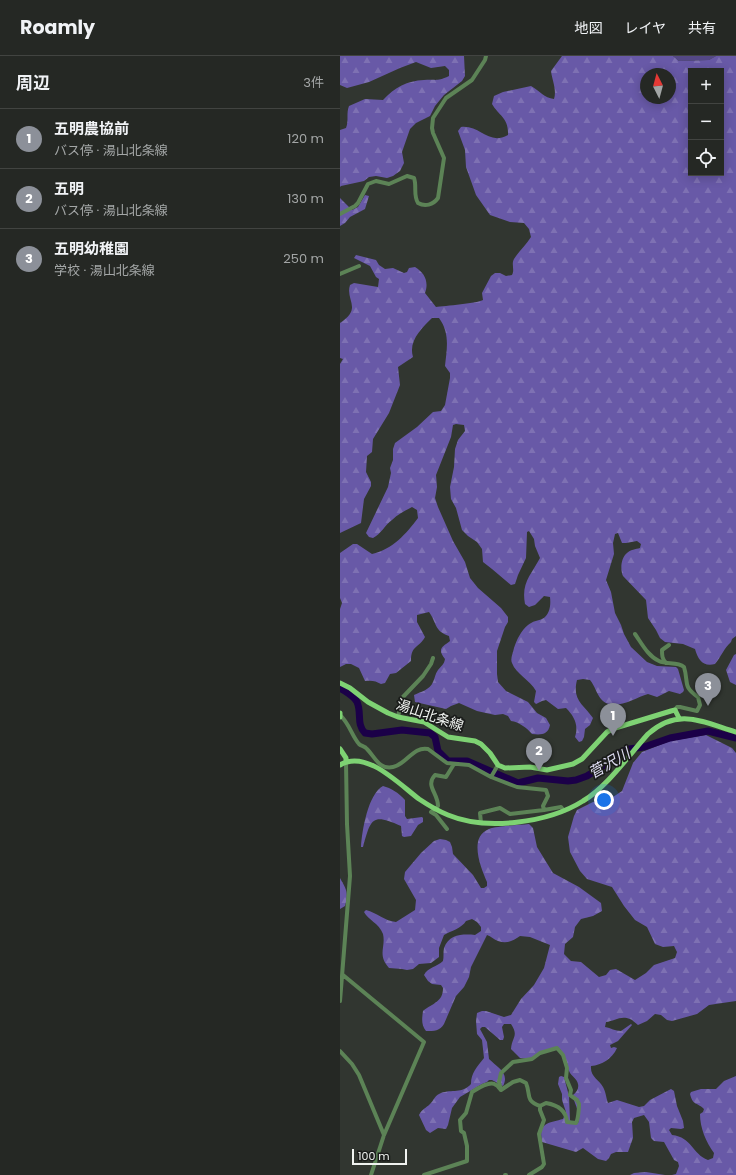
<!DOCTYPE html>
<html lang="ja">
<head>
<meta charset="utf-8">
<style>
  :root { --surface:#252824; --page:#313431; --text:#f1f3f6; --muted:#a3a6a6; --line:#424441; --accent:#8c9099 }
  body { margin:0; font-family:Poppins,"Noto Sans JP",sans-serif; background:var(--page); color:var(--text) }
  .controls { position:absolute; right:12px; top:12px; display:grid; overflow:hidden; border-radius:0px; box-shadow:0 2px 10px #0003 }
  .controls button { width:36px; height:36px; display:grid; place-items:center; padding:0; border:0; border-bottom:1px solid var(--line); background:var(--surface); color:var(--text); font:20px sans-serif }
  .compass { position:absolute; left:300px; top:12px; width:36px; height:36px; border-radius:50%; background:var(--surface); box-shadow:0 2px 10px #0003; rotate:354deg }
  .scale { position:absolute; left:12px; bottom:10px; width:55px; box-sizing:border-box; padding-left:4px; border:2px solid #f0f3f0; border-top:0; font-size:11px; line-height:14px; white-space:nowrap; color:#f0f3f0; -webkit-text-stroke:3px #1a1c1a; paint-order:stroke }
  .you { position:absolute; left:264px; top:744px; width:14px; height:14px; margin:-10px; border:3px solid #fff; border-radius:50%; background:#1a73e8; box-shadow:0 0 0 6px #1a73e833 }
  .badge { display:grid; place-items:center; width:26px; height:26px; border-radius:50%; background:var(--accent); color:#fff; font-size:13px; font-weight:700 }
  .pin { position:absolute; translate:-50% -33px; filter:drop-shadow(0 1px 2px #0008) }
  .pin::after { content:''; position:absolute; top:21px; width:14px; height:12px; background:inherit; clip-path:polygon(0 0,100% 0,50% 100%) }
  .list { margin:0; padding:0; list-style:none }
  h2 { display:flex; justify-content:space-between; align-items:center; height:52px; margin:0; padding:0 16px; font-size:17px }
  h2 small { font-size:13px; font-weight:400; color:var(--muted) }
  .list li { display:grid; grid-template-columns:26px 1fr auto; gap:12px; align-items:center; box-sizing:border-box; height:60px; padding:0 16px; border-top:1px solid var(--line) }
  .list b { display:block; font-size:15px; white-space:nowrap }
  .list p { margin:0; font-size:13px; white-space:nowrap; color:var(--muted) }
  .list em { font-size:13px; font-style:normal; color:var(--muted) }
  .icon { flex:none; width:22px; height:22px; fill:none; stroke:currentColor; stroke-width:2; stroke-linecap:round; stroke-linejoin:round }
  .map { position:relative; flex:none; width:396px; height:1119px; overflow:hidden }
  header { display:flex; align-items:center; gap:24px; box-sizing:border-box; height:56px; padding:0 20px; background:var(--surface); border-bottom:1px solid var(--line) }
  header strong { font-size:19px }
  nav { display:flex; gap:22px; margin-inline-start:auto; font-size:14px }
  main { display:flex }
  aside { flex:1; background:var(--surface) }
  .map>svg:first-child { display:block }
</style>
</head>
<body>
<header>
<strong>Roamly</strong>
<nav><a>地図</a><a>レイヤ</a><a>共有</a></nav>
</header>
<main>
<aside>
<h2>周辺<small>3件</small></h2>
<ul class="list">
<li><span class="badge">1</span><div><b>五明農協前</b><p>バス停 · 湯山北条線</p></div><em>120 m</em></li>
<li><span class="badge">2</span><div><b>五明</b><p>バス停 · 湯山北条線</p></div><em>130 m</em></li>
<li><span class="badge">3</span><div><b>五明幼稚園</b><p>学校 · 湯山北条線</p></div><em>250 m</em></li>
</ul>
</aside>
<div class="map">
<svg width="396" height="1119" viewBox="0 0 396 1119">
  <defs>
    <pattern id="forest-firs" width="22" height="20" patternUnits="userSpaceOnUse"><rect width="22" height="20" fill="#6859a7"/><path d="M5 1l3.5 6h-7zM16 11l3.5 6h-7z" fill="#7e71b3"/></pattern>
  </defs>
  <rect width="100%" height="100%" fill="#313630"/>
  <!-- grass -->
  <path fill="#544886" d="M333 0H376L369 4 339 5Z"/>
  <!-- forest -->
  <path fill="url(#forest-firs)" fill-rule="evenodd" d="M0 0H124L125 20 122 25 104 39 95 50 90 60 76 67 70 73 62 96 64 107 60 115 53 120 47 122 36 120 29 121 24 125 1 130 0 131V74L6 72C9 65 6 57 9 50L25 43 43 44C55 31 67 25 84 24 97 23 96 26 109 20V14L105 10 91 12 76 6 60 12 29 26 7 32 0 29Z
    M222 0H333L339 5 369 4 376 0H396V580L392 583 391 586C384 592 381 601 375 608 363 611 358 604 355 593L343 588 325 586 320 582 316 574 308 562 306 544 283 520C280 513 281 502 287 497 290 494 296 493 300 492L301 488 297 485 286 487H282L278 477 275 478 273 487 274 498 266 524 271 536 275 557 281 569 284 578 291 591 307 606 317 610 336 611 338 613 344 634 343 636 340 638 329 635 317 641 308 638C294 642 273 657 261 643 256 637 255 630 250 624L243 623 237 624C232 644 243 648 253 662L250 669 245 673 244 681 242 685 239 686 235 681C239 669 234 660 226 652L218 653 206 644 202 645 196 648 194 646 196 635C190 624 176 618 172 607 170 603 173 597 174 592 177 583 181 575 188 569 193 565 197 565 202 563 210 559 211 549 210 541L204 540 195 549 189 551 185 548C181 527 191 519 200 502L195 490 194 483 189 475 187 476 186 502 178 519 175 528 171 529 152 513 143 506 142 493 137 486 128 480 122 474 116 452 111 443 110 431 114 411 115 393 118 384 125 375 124 369 116 368 113 369 111 381 96 419 97 431 95 442 98 451 113 485 125 506 130 522 138 532 161 552 168 561V566L165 571 157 595V618L158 626 166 635 188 646 197 657 206 662 210 669C208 679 201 679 192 678 187 672 179 666 171 665L168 660 163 658 155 659 137 655 119 647 111 650 106 653 75 646 74 639C80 636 90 634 93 626 95 622 95 618 98 614 101 610 104 609 105 603 97 593 102 591 110 585L109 580C94 575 97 567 89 556L77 559V566L85 581C79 592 71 589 71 605L56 617 50 618 45 627 41 628C36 625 32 624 25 625L19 612 11 608H6L0 611V553L2 547 0 542V497L13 488H17L32 498C53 493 66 478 78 462L77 454 72 451C65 455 58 458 52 464 45 469 41 478 33 482L29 481 26 477 48 431 51 417 50 412 53 404V393L55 387 77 371 93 356 101 355 105 349 110 322V317L105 310C107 292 110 277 99 262H92C82 272 68 285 73 301L58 311 60 329 49 357 33 383 32 396 27 400 26 416 31 426V430L24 443 21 467 0 477V308L3 303 0 302V267C23 252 5 244 10 229L14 227 38 231 39 223 36 221 30 210 14 202 16 199 36 204 39 209 45 213 53 212 64 217 67 216 69 212 75 211C85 217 89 226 85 237L96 251C104 250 139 247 143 244L142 237 151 220 155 217H160L166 220 172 219C175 214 171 208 174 203 179 195 186 189 191 181L189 173 184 167 170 166 150 159 136 139 126 111 125 94 118 75 121 71C141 69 148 90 168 79 169 62 159 60 152 48L154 40 163 36 191 30C200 35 204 42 214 43 217 34 212 24 211 15ZM351 15H381V117H351ZM306 18H330V42H306Z
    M25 139 29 140 25 153 10 161 5 167 0 170V142L12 154 18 151Z
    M396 598V629L390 626 386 614 394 599Z
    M366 679 392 692 396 697V945L369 949 357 958 332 965 327 964 321 959 315 958 307 965 298 969C295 967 293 964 290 963 281 959 274 965 266 966L265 971C271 972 275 975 281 975L291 968 292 969 278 985 270 989 271 992 274 991 277 992C272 1003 262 1009 251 1010 250 1021 259 1023 263 1031 266 1036 266 1042 268 1047L277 1044 299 1051 304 1050 310 1044 331 1033 334 1035 337 1050 343 1065 344 1072 341 1073 331 1072 329 1074 332 1079C352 1081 352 1098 368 1104L373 1102 374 1097C366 1086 360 1072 360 1058L363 1056 364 1053C357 1046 353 1050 350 1038L351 1036 361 1033H376L384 1025 396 1020V1119H332L336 1118 339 1110 338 1106 334 1104 324 1086 314 1085 311 1082 309 1066 304 1059 294 1062 292 1066 293 1082 288 1096H276L271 1098 269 1102 266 1105 258 1103 243 1092 236 1096 202 1086C198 1066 209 1067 223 1063L226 1056 222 1044V1038L218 1028 219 1021 221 1020 224 1021 229 1040 230 1064 232 1068 238 1067C242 1058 234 1049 233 1039 237 1036 239 1032 238 1028 237 1023 233 1021 230 1017 226 1009 225 1000 220 993L213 992 189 1003 180 1002 171 993C172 981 179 980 171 968H164L162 971 164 981 163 984H160L145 971H142L140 973 147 986 149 1003C157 1011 170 1017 163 1030L152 1024H149L147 1026 142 1028 120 1041 112 1052 108 1069 106 1073 98 1072 90 1077 86 1074 79 1059C82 1053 86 1052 90 1048 94 1044 95 1039 101 1037 112 1033 122 1038 131 1028 131 1017 137 1011 144 1002L142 984 137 978 136 965 137 957 142 955H146L164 961 171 959 181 943 194 929 204 912 210 889 190 881 180 880C173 885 167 888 158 885 154 884 151 880 147 879L131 911 129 921 124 931 116 940 104 968C100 975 94 975 86 975 81 969 82 962 83 955 93 947 103 946 103 932L101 929 92 928 88 925 84 919C88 911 97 911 103 905 104 901 103 896 104 892 109 878 123 878 135 879L141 875V871L137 866 132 863 126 865C122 872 111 875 104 879L99 892V901L91 907 79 908 73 913 67 914 62 913 49 912C37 899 46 891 43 878 39 867 28 864 24 856L26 854C37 857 45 865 56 866L75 854 76 844 64 823 65 816 81 797 94 785 100 783 106 784 110 786 112 791 113 798 133 819 141 832H144L147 830V826C141 812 128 781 149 773 158 770 179 769 189 768L193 772 197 791 213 817 239 831 261 847 262 855 253 860 241 863 235 871 233 881 225 888 224 898 231 905 241 906 259 921 266 919 270 914 276 913 295 924 306 917 314 909 335 902 337 896 334 890 323 891 315 888 307 871 295 864 284 850 272 831 247 823 240 815 230 796 228 781 234 760 237 754 253 746 273 741 282 735 293 707 302 696 330 685Z
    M43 730C51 732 59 737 65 744V760L67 763 82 761 83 762V766L78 769 71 780 64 781 62 780 61 770C32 757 31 762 23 791H21C22 775 28 738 43 730Z
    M0 822C6 833 9 836 5 850L0 853Z
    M306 1116 325 1119H290L294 1117Z"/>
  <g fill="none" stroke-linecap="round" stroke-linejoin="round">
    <!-- river -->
    <path stroke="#1b0048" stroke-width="7" d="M0 632C6 636 14 640 17 646 22 657 16 668 25 677L32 678 62 674 90 677 95 681 98 695 108 705H127L178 727 198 722 228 725 236 724 247 720 266 708 283 695 289 693 304 691 330 682 368 675 396 682"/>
    <!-- minor -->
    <path stroke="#5c8356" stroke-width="4" d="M0 158 15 150 18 147 28 128 36 125 49 128 67 120 74 122C77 130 73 139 78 147 85 151 93 149 98 142L104 102 93 77 92 72 93 62 106 42 132 24 145 4 146 0
      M0 218 19 210
      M295 578C302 588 308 600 319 605 327 609 337 605 344 611 349 627 342 630 358 641L360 649 357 655 340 651H337L335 654
      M326 607C322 603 322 599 322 594L329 589
      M0 659C9 667 12 680 19 688 21 690 25 690 27 693 35 701 39 714 53 711 67 708 73 690 88 693L107 707 129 709 151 721 177 731 206 734 208 740 203 750 204 754 221 751 224 755
      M58 661 62 642 83 620 91 608 93 602
      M151 721 158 709
      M141 767 140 757 160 752 170 758 204 754
      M107 773 96 759 91 756 98 750C98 737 85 730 95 719L106 721 114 708
      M3 919 84 986 44 1079 31 1119
      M0 945 10 820 7 768 6 706
      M0 995 12 1008 19 1019 44 1079
      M161 1034 159 1026 161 1017 173 1006 192 1003 200 997 217 992 223 999 227 1012 226 1022 231 1034 230 1039 237 1044 239 1048C239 1053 238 1064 236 1067L227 1066C226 1054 218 1049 206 1047L200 1050V1054L204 1064 199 1078 204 1108 202 1111 189 1119
      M84 1119 127 1105V1090L124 1077 121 1075 120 1064 126 1057 132 1036C137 1033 150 1024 156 1029 158 1030 159 1032 161 1034L173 1026 180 1024 186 1027C191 1039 185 1045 200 1050
      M165 1119H166"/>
    <!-- major -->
    <path stroke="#7ed273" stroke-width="5" d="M0 627 10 632 28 646 48 657 58 661 84 666 108 681 135 685 141 688 150 697 158 709 165 712 190 711 207 714 233 708 242 703 267 676 272 673 331 655 335 654 339 662
      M0 657V661
      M0 693 6 702V706
      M0 709C26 693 59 728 79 743 88 749 98 755 108 759 146 775 208 767 243 745 267 731 289 699 308 678 338 651 363 666 396 676"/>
  </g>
  <g text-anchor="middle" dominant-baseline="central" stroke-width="3.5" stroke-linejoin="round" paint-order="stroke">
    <!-- street labels -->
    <g font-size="14" fill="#f0f3f0" stroke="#1a1c1a">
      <text transform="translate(90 659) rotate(19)">湯山北条線</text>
    </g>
    <!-- water labels -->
    <g font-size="15" font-style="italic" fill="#dedcf2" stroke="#1a1c1a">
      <text transform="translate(269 707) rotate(-30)">菅沢川</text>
    </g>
  </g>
</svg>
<div class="controls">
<button>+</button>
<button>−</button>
<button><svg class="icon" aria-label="locate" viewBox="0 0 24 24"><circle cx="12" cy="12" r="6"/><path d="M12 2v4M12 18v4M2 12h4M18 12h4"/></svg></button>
</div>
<svg class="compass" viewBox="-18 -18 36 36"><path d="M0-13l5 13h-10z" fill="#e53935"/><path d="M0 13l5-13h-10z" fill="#a3a6a6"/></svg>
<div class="scale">100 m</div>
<div class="you"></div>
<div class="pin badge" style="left:273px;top:680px">1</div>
<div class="pin badge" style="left:199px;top:715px">2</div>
<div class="pin badge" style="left:368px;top:650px">3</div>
</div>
</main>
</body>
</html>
